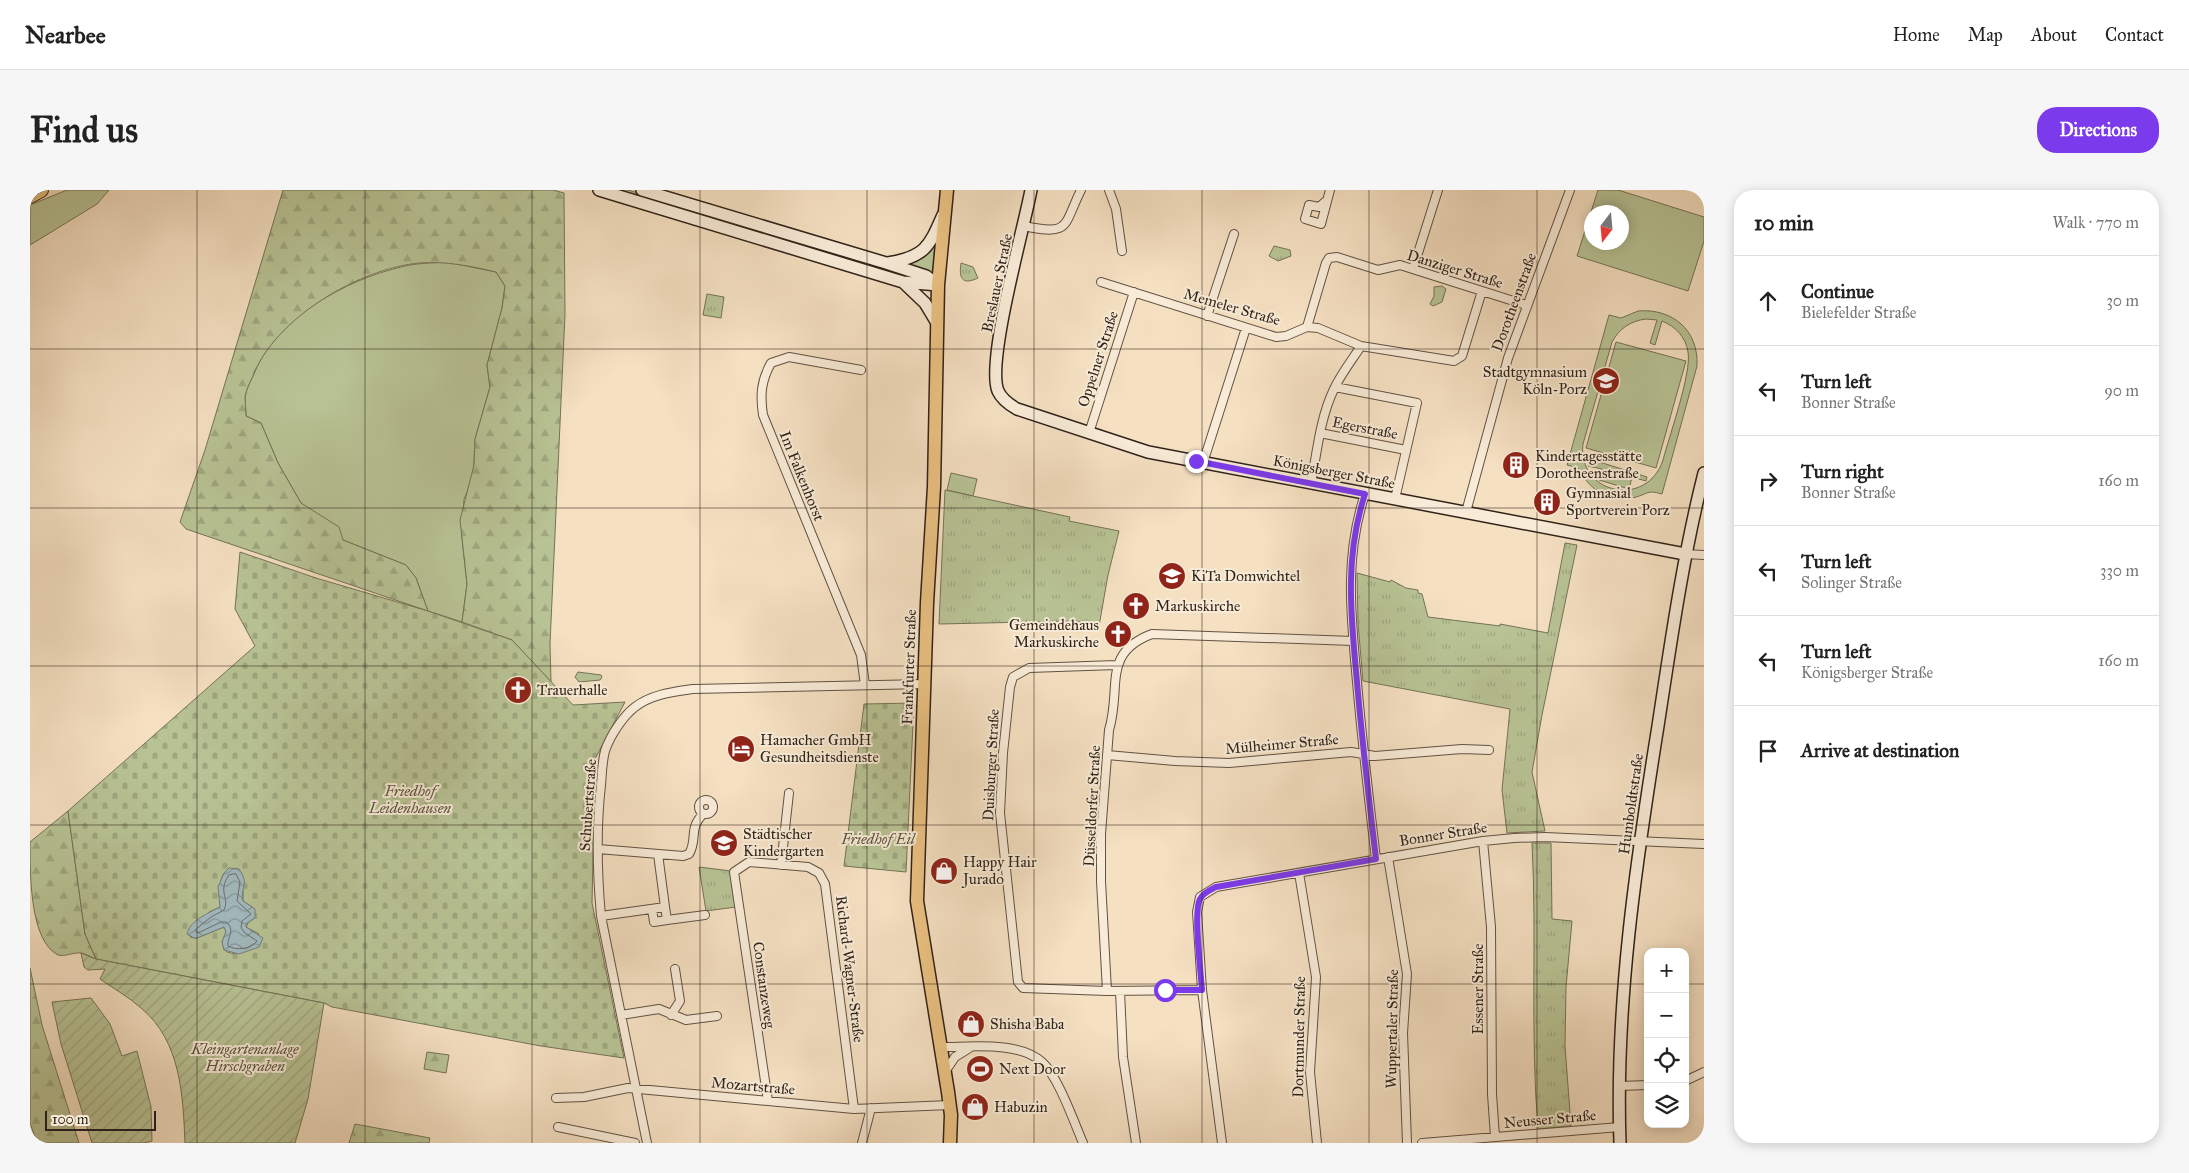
<!DOCTYPE html>
<html lang="en">
<head>
<meta charset="utf-8">
<style>
  :root { --surface:#fff; --page:#f6f6f6; --text:#222; --muted:#767676; --line:#e0e0e0; --accent:#7c3aed }
  body { margin:0; font-family:"IM FELL Great Primer",serif; background:var(--page); color:var(--text) }
  .controls { position:absolute; right:15px; bottom:15px; display:grid; overflow:hidden; border-radius:10px; box-shadow:0 2px 12px #0003 }
  .controls button { width:45px; height:45px; display:grid; place-items:center; padding:0; border:0; border-bottom:1px solid var(--line); background:var(--surface); color:var(--text); font:25px sans-serif }
  .compass { position:absolute; left:1554px; top:15px; width:45px; height:45px; border-radius:50%; background:var(--surface); box-shadow:0 2px 12px #0003; rotate:196deg }
  .scale { position:absolute; left:15px; bottom:12px; width:111px; box-sizing:border-box; padding-left:5px; border:2px solid #302319; border-top:0; font-size:14px; line-height:18px; white-space:nowrap; color:#302319; -webkit-text-stroke:4px #f8ebd7; paint-order:stroke }
  .stop { position:absolute; width:15px; height:15px; margin:-11px; border:4px solid #7c3aed; border-radius:50%; background:#fff }
  .stop.end { background:#7c3aed; border-color:#fff; box-shadow:0 1px 5px #0008 }
  .list { margin:0; padding:0; list-style:none }
  h2 { display:flex; justify-content:space-between; align-items:center; height:65px; margin:0; padding:0 20px; font-size:21px }
  h2 small { font-size:16px; font-weight:400; color:var(--muted) }
  .list li { display:grid; grid-template-columns:32px 1fr auto; gap:15px; align-items:center; box-sizing:border-box; height:90px; padding:0 20px; border-top:1px solid var(--line) }
  .list b { display:block; font-size:19px; white-space:nowrap }
  .list p { margin:0; font-size:16px; white-space:nowrap; color:var(--muted) }
  .list em { font-size:16px; font-style:normal; color:var(--muted) }
  .icon { flex:none; width:28px; height:28px; fill:none; stroke:currentColor; stroke-width:2; stroke-linecap:round; stroke-linejoin:round }
  .map { position:relative; flex:none; width:1674px; height:953px; overflow:hidden; border-radius:20px }
  header { display:flex; align-items:center; gap:30px; box-sizing:border-box; height:70px; padding:0 25px; background:var(--surface); border-bottom:1px solid var(--line) }
  header strong { font-size:24px }
  nav { display:flex; gap:28px; margin-inline-start:auto; font-size:18px }
  .intro { display:flex; align-items:center; justify-content:space-between; box-sizing:border-box; height:120px; padding:0 30px }
  h1 { margin:0; font-size:35px }
  .button { padding:12px 22px; border-radius:20px; background:var(--accent); color:#fff; font-size:18px; font-weight:700 }
  main { display:flex; gap:30px; padding:0 30px }
  aside { flex:1; background:var(--surface); border-radius:20px; box-shadow:0 2px 12px #0003 }
  .map>svg:first-child { display:block }
</style>
</head>
<body>
<header>
<strong>Nearbee</strong>
<nav><a>Home</a><a>Map</a><a>About</a><a>Contact</a></nav>
</header>
<div class="intro"><h1>Find us</h1><a class="button">Directions</a></div>
<main>
<div class="map">
<svg width="1674" height="953" viewBox="0 0 1674 953">
  <defs>
    <pattern id="forest-firs" width="22" height="20" patternUnits="userSpaceOnUse" patternTransform="scale(1.25)"><rect width="22" height="20" fill="#b8c395"/><path d="M5 1l3.5 6h-7zM16 11l3.5 6h-7z" fill="#9ea780"/></pattern>
    <pattern id="cemetery-stones" width="16" height="16" patternUnits="userSpaceOnUse" patternTransform="scale(1.25)"><rect width="16" height="16" fill="#b8c395"/><path d="M2 7V4a2 2 0 0 1 4 0v3zM10 15v-3a2 2 0 0 1 4 0v3z" fill="#9ea780"/></pattern>
    <pattern id="park-tufts" width="24" height="20" patternUnits="userSpaceOnUse" patternTransform="scale(1.25)"><rect width="24" height="20" fill="#b8c395"/><path d="M3 7l-1-3M5 7V3M7 7l1-3M15 17l-1-3M17 17v-4M19 17l1-3" fill="none" stroke="#9ea780"/></pattern>
    <pattern id="garden-furrows" width="10" height="10" patternUnits="userSpaceOnUse" patternTransform="scale(1.25)"><rect width="10" height="10" fill="#b8c395"/><path d="M-1 1l2-2M0 10L10 0M9 11l2-2" fill="none" stroke="#9ea780"/></pattern>
    <pattern id="water-waves" width="16" height="10" patternUnits="userSpaceOnUse" patternTransform="scale(1.25)"><rect width="16" height="10" fill="#a2babf"/><path d="M0 5q4-4 8 0t8 0" fill="none" stroke="#84979a"/></pattern>
  </defs>
  <rect width="100%" height="100%" fill="#f5e0c2"/>
  <filter id="stains"><feTurbulence type="fractalNoise" baseFrequency=".004" numOctaves="4"/><feColorMatrix values="0 0 0 0 .2 0 0 0 0 .09 0 0 0 0 .02 0 0 0 .5 -.17"/></filter>
  <radialGradient id="worn" r=".72"><stop offset=".6" stop-color="#630" stop-opacity="0"/><stop offset="1" stop-color="#630" stop-opacity=".3"/></radialGradient>
  <!-- grass -->
  <path fill="#b8c395" stroke="#747357" fill-rule="evenodd" d="M37 0H79L67 14 0 55V15Z
    M594 0H598L895 89 894 92 594 2Z
    M1568 0H1588L1674 27V51L1658 101 1547 66ZM1562 22H1592V52H1562Z
    M905 51 903 85 876 73Z
    M417 72 466 82 475 96 472 118 457 175 460 197 445 249 444 275 441 293 434 309 432 348 437 394 432 432 398 421 386 388 376 375 313 350 271 313 248 273 231 233 216 226C216 220 215 213 215 207 216 200 220 192 223 186 244 129 315 90 371 77 386 73 401 73 417 72Z
    M1608 121C1642 118 1669 140 1667 176L1632 304C1615 299 1618 305 1602 308 1578 313 1559 299 1548 278L1537 275 1579 125 1591 128ZM1616 129 1627 130 1620 153 1625 155 1632 131C1645 136 1656 147 1658 162 1662 182 1639 247 1633 270 1617 319 1547 304 1553 254L1582 152C1589 139 1600 131 1616 129Z
    M1586 152 1656 171 1626 278 1556 258Z
    M1560 269 1617 287 1616 291 1602 287 1599 299 1569 290 1572 279 1558 276Z
    M921 283 947 289 943 306 917 300Z
    M548 482 571 485 572 487 570 490 549 492 545 487Z"/>
  <!-- forest -->
  <path fill="url(#forest-firs)" stroke="#747357" d="M253 0H523L534 3 535 124 520 454 521 492 482 450 432 432 437 394 430 330 444 275 445 249 460 197 457 175 472 118 475 96 466 82C440 76 416 71 390 73 330 78 245 128 223 186 220 192 216 200 215 207 215 213 216 220 216 226L231 233 248 273 271 313 309 337 313 350 376 375 386 388 398 421 156 339 150 332 175 260Z
    M38 621 55 744 66 769C61 767 56 764 51 763 44 762 35 767 28 765 0 751 0 686 0 652Z
    M0 778 12 835 49 953H7L0 933Z
    M397 862 419 865 416 883 394 879Z
    M325 934 400 948 399 953H319Z"/>
  <!-- cemetery -->
  <path fill="url(#cemetery-stones)" stroke="#747357" fill-rule="evenodd" d="M210 362 286 388 398 421 482 450 543 515 595 512 565 569 562 713 594 868 511 856 302 817 294 813 66 769 55 744 38 621 225 456 205 419ZM206 678 213 701V711L225 719 216 737 229 744 205 764 197 762 192 752 196 742 194 737 167 748 160 747 179 722 190 717C192 703 186 698 194 683Z
    M884 513 876 682 814 676 834 514Z"/>
  <!-- park -->
  <path fill="url(#park-tufts)" stroke="#747357" d="M1244 56 1260 60 1261 66 1248 71 1239 66Z
    M931 73 943 77 948 88C931 96 929 87 931 73Z
    M1404 97 1412 96 1416 99 1412 112 1403 116 1400 114 1404 106Z
    M677 104 694 107 691 128 673 125Z
    M915 300 1040 327 1039 331 1089 341 1078 385 1069 436 1046 431 909 434Z
    M1535 353 1547 355 1512 525 1502 582 1515 641 1477 643 1472 600 1480 519 1333 491 1328 433 1327 383 1360 392 1361 390 1376 398 1388 400V403L1392 404 1398 427 1470 436V434L1518 443Z
    M1502 653H1521L1522 729 1542 731 1536 797 1535 856 1541 936 1508 939C1500 844 1507 749 1502 653Z
    M669 677 701 681 706 717 676 721Z"/>
  <!-- garden -->
  <path fill="url(#garden-furrows)" stroke="#747357" d="M51 763 66 769 294 813 278 909 265 953H155C153 906 151 851 111 818 99 807 84 799 70 789L75 779 58 780 54 777Z
    M61 808 80 834 92 866 107 861 121 917 122 951 114 953H62L31 854 22 812Z"/>
  <!-- water -->
  <path fill="url(#water-waves)" stroke="#747e7d" d="M199 678 209 679C220 694 210 697 213 711L225 719V728L216 734V737L233 748 229 757 209 764 194 760 192 752 196 742 194 737 167 748H164L157 744C160 730 179 723 190 717L188 697 194 683Z"/>
  <g fill="none" stroke-linecap="round" stroke-linejoin="round">
    <!-- shore -->
    <path stroke="#696e6c" stroke-width="1" d="M206 684 210 692 207 711 221 724 212 731 211 738 215 743 227 751C221 759 207 761 198 756 197 747 206 740 196 732H191L168 743 165 740 181 727 194 720C200 707 187 702 199 685Z"/>
    <!-- street casing -->
    <g stroke="#615243" stroke-width="10">
      <path id="street" d="M1079 0 1086 19 1092 61
        M1296 11 1289 17 1279 15 1275 29 1291 34 1300 0
        M994 36C1041 46 1033 36 1051 0
        M1383 79 1408 0
        M1071 92 1246 147 1256 146 1277 137 1288 138 1331 156 1424 171 1432 166 1452 101
        M1177 126 1204 44
        M1277 137 1296 73 1299 68 1307 67 1348 80 1370 75 1496 115
        M831 180 759 167 741 173C731 191 730 205 733 225L831 465 835 495
        M1305 197 1387 213 1365 309
        M1059 243 1104 102
        M1290 243 1376 260
        M1173 273 1216 138
        M1281 294C1287 262 1290 228 1304 199 1311 184 1322 170 1331 156
        M1335 304C1314 367 1321 426 1327 492 1332 551 1339 610 1346 669
        M1436 322 1478 168 1540 0
        M1655 364 1674 365
        M1086 475 999 478 983 487 980 497 973 563 970 623 988 792 993 798 1077 801 1172 800
        M1077 565 1145 571 1199 573 1321 562 1345 566 1432 559 1459 560
        M669 617a7 7 0 1 1 14 0a7 7 0 1 1-14 0Z
        M1453 651 1461 737 1462 904 1465 947
        M568 659 653 666 659 664C668 649 658 639 673 624
        M628 664 635 717
        M1358 667 1377 784 1373 843 1377 953
        M751 675 759 603
        M1269 683 1286 787 1280 882 1287 953
        M622 719 624 732 637 730
        M571 726 635 717 637 730 675 725
        M1077 801 1071 691V644L1079 540C1092 498 1071 463 1122 444L1323 451
        M1090 801 1093 867 1106 953
        M591 825 629 819 656 830 687 826
        M641 825 650 811 645 779
        M912 857C941 857 989 851 1012 872 1028 886 1044 932 1053 953
        M915 882 925 867 941 857
        M1655 891 1674 882
        M1590 896 1618 895
        M526 908 554 907 598 898 824 919 920 915
        M738 911 704 682 719 672 778 677 789 683 795 694 824 919
        M528 937 605 953
        M617 953 571 726C567 682 566 639 571 595 572 584 572 572 575 561 580 546 593 526 605 517 622 504 643 502 663 499L895 494
        M832 953 841 918
        M1192 953 1172 800 1167 722 1170 707 1186 697 1453 651 1484 648 1515 647 1674 654
        M1392 953 1590 937"/>
    </g>
    <!-- secondary casing -->
    <g stroke="#302319" stroke-width="14">
      <path id="secondary" d="M569 0 873 92 908 95
        M612 0 856 73 896 86 908 95
        M1001 0C994 38 956 172 968 201 972 210 980 215 987 219L1118 262 1655 364
        M858 73C895 67 899 57 913 25
        M873 92 895 113 907 133
        M1590 953C1585 814 1606 673 1628 536 1641 451 1653 366 1674 283"/>
    </g>
    <!-- primary casing -->
    <g stroke="#302319" stroke-width="15">
      <path id="primary" d="M917 0 908 95 904 297 897 413 887 711 918 902 921 925 920 953"/>
    </g>
    <!-- highway casing -->
    <g stroke="#302319" stroke-width="16">
      <path id="highway" d="M0 6 11 0"/>
    </g>
    <!-- street -->
    <use href="#street" stroke="#f8ebd7" stroke-width="8"/>
    <!-- secondary -->
    <use href="#secondary" stroke="#f8ebd7" stroke-width="11"/>
    <!-- primary -->
    <use href="#primary" stroke="#eac081" stroke-width="12"/>
    <!-- highway -->
    <use href="#highway" stroke="#eac081" stroke-width="14"/>
  </g>
  <g fill="none" stroke-linecap="round" stroke-linejoin="round">
    <!-- route -->
    <path stroke="#7c3aed" stroke-width="6" d="M1135 800H1172C1171 783 1163 721 1170 709 1173 703 1180 700 1186 697L1346 669C1339 610 1332 551 1327 492 1321 426 1314 368 1335 304L1166 271"/>
  </g>
  <!-- grid -->
  <path fill="none" stroke="#302319" stroke-width="1" stroke-opacity="0.55" d="M167 0V953M335 0V953M502 0V953M670 0V953M837 0V953M1004 0V953M1172 0V953M1339 0V953M1507 0V953M0 159H1674M0 318H1674M0 476H1674M0 635H1674M0 794H1618M1655 794H1674"/>
  <!-- icons -->
  <defs>
    <g id="school-disc" transform="scale(1.4375)"><circle r="9.5" fill="#8f2418" stroke="#f8ebd7"/><path d="M0-5L7-2L0 1L-7-2ZM-4 1L0 2.5L4 1V4Q0 6-4 4Z" fill="#fff"/></g>
    <g id="building-disc" transform="scale(1.4375)"><circle r="9.5" fill="#8f2418" stroke="#f8ebd7"/><path d="M-4-6H4V6H1V3H-1V6H-4ZM-2.5-4.3h1.7v1.8h-1.7ZM.8-4.3h1.7v1.8H.8ZM-2.5-1h1.7V.8h-1.7ZM.8-1h1.7V.8H.8Z" fill="#fff"/></g>
    <g id="church-disc" transform="scale(1.4375)"><circle r="9.5" fill="#8f2418" stroke="#f8ebd7"/><path d="M-1.2-6h2.4v3.5h3.3v2.4h-3.3V6h-2.4V-.1h-3.3v-2.4h3.3Z" fill="#fff"/></g>
    <g id="hotel-disc" transform="scale(1.4375)"><circle r="9.5" fill="#8f2418" stroke="#f8ebd7"/><path d="M-6-4.5h1.5V1H6V5H4.5V3h-9V5H-6ZM-4 0a1.8 1.8 0 1 1 3.6 0ZM.5 0V-2.5h3Q6-2.5 6 0Z" fill="#fff"/></g>
    <g id="shop-disc" transform="scale(1.4375)"><circle r="9.5" fill="#8f2418" stroke="#f8ebd7"/><path d="M-5-2.5h2.3a2.7 3.5 0 0 1 5.4 0H5L5.5 6h-11ZM-1.5-2.5h3a1.5 2.3 0 0 0-3 0Z" fill="#fff"/></g>
    <g id="stadium-disc" transform="scale(1.4375)"><circle r="9.5" fill="#8f2418" stroke="#f8ebd7"/><path d="M0-5a6.5 5 0 1 0 0 10a6.5 5 0 1 0 0-10ZM-3.5-1.8h7v3.6h-7Z" fill="#fff"/></g>
  </defs>
  <g fill-rule="evenodd">
    <use href="#school-disc" x="1576" y="191"/>
    <use href="#building-disc" x="1486" y="275"/>
    <use href="#building-disc" x="1517" y="312"/>
    <use href="#school-disc" x="1142" y="386"/>
    <use href="#church-disc" x="1106" y="416"/>
    <use href="#church-disc" x="1088" y="444"/>
    <use href="#church-disc" x="488" y="500"/>
    <use href="#hotel-disc" x="711" y="559"/>
    <use href="#school-disc" x="694" y="653"/>
    <use href="#shop-disc" x="914" y="681"/>
    <use href="#shop-disc" x="941" y="834"/>
    <use href="#stadium-disc" x="950" y="879"/>
    <use href="#shop-disc" x="945" y="917"/>
  </g>
  <g text-anchor="middle" dominant-baseline="central" stroke-width="4" stroke-linejoin="round" paint-order="stroke">
    <!-- street labels -->
    <g font-size="15" fill="#302319" stroke="#f8ebd7">
      <text transform="translate(1425 79) rotate(17)">Danziger Straße</text>
      <text transform="translate(967 93) rotate(-78)">Breslauer Straße</text>
      <text transform="translate(1484 112) rotate(-70)">Dorotheenstraße</text>
      <text transform="translate(1202 117) rotate(16)">Memeler Straße</text>
      <text transform="translate(1068 169) rotate(-72)">Oppelner Straße</text>
      <text transform="translate(1335 238) rotate(11)">Egerstraße</text>
      <text transform="translate(1304 282) rotate(11)">Königsberger Straße</text>
      <text transform="translate(772 286) rotate(68)">Im Falkenhorst</text>
      <text transform="translate(879 477) rotate(-88)">Frankfurter Straße</text>
      <text transform="translate(1252 554) rotate(-5)">Mülheimer Straße</text>
      <text transform="translate(961 575) rotate(-87)">Duisburger Straße</text>
      <text transform="translate(1601 614) rotate(-82)">Humboldtstraße</text>
      <text transform="translate(558 615) rotate(-86)">Schubertstraße</text>
      <text transform="translate(1062 616) rotate(-87)">Düsseldorfer Straße</text>
      <text transform="translate(1413 644) rotate(-9)">Bonner Straße</text>
      <text transform="translate(820 779) rotate(83)">Richard-Wagner-Straße</text>
      <text transform="translate(734 795) rotate(82)">Constanzeweg</text>
      <text transform="translate(1448 799) rotate(-90)">Essener Straße</text>
      <text transform="translate(1362 839) rotate(-89)">Wuppertaler Straße</text>
      <text transform="translate(1269 847) rotate(-89)">Dortmunder Straße</text>
      <text transform="translate(723 896) rotate(5)">Mozartstraße</text>
      <text transform="translate(1520 929) rotate(-5)">Neusser Straße</text>
    </g>
    <!-- poi labels -->
    <g font-size="15" fill="#302319" stroke="#f8ebd7" text-anchor="start">
      <text x="1557" y="182" text-anchor="end">Stadtgymnasium<tspan x="1557" dy="17">Köln-Porz</tspan></text>
      <text x="1505" y="266">Kindertagesstätte<tspan x="1505" dy="17">Dorotheenstraße</tspan></text>
      <text x="1536" y="303">Gymnasial<tspan x="1536" dy="17">Sportverein Porz</tspan></text>
      <text x="1161" y="386">KiTa Domwichtel</text>
      <text x="1125" y="416">Markuskirche</text>
      <text x="1069" y="435" text-anchor="end">Gemeindehaus<tspan x="1069" dy="17">Markuskirche</tspan></text>
      <text x="507" y="500">Trauerhalle</text>
      <text x="730" y="550">Hamacher GmbH<tspan x="730" dy="17">Gesundheitsdienste</tspan></text>
      <text x="713" y="644">Städtischer<tspan x="713" dy="17">Kindergarten</tspan></text>
      <text x="933" y="672">Happy Hair<tspan x="933" dy="17">Jurado</tspan></text>
      <text x="960" y="834">Shisha Baba</text>
      <text x="969" y="879">Next Door</text>
      <text x="964" y="917">Habuzin</text>
    </g>
    <!-- park labels -->
    <g font-size="15" font-style="italic" fill="#59533e" stroke="#f8ebd7">
      <text x="380" y="601">Friedhof<tspan x="380" dy="17">Leidenhausen</tspan></text>
      <text x="848" y="649">Friedhof Eil</text>
      <text x="215" y="859">Kleingartenanlage<tspan x="215" dy="17">Hirschgraben</tspan></text>
    </g>
  </g>
  <rect width="100%" height="100%" filter="url(#stains)"/>
  <rect width="100%" height="100%" fill="url(#worn)"/>
</svg>
<div class="controls">
<button>+</button>
<button>−</button>
<button><svg class="icon" aria-label="locate" viewBox="0 0 24 24"><circle cx="12" cy="12" r="6"/><path d="M12 2v4M12 18v4M2 12h4M18 12h4"/></svg></button>
<button><svg class="icon" aria-label="layers" viewBox="0 0 24 24"><path d="M12 4l9 5-9 5-9-5zM3 14l9 5 9-5"/></svg></button>
</div>
<svg class="compass" viewBox="-18 -18 36 36"><path d="M0-13l5 13h-10z" fill="#e53935"/><path d="M0 13l5-13h-10z" fill="#767676"/></svg>
<div class="scale">100 m</div>
<div class="stop" style="left:1135px;top:800px"></div>
<div class="stop end" style="left:1166px;top:271px"></div>
</div>
<aside>
<h2>10 min<small>Walk · 770 m</small></h2>
<ul class="list">
<li><svg class="icon" aria-label="ahead" viewBox="0 0 24 24"><path d="M12 20V5M6 11l6-6 6 6"/></svg><div><b>Continue</b><p>Bielefelder Straße</p></div><em>30 m</em></li>
<li><svg class="icon" aria-label="left" viewBox="0 0 24 24"><path d="M17 20v-9H6M10 6l-5 5 5 5"/></svg><div><b>Turn left</b><p>Bonner Straße</p></div><em>90 m</em></li>
<li><svg class="icon" aria-label="right" viewBox="0 0 24 24"><path d="M7 20v-9h11M14 6l5 5-5 5"/></svg><div><b>Turn right</b><p>Bonner Straße</p></div><em>160 m</em></li>
<li><svg class="icon" aria-label="left" viewBox="0 0 24 24"><path d="M17 20v-9H6M10 6l-5 5 5 5"/></svg><div><b>Turn left</b><p>Solinger Straße</p></div><em>330 m</em></li>
<li><svg class="icon" aria-label="left" viewBox="0 0 24 24"><path d="M17 20v-9H6M10 6l-5 5 5 5"/></svg><div><b>Turn left</b><p>Königsberger Straße</p></div><em>160 m</em></li>
<li><svg class="icon" aria-label="arrive" viewBox="0 0 24 24"><path d="M6 21V4h12l-3 4 3 4H6"/></svg><div><b>Arrive at destination</b></div></li>
</ul>
</aside>
</main>
</body>
</html>
